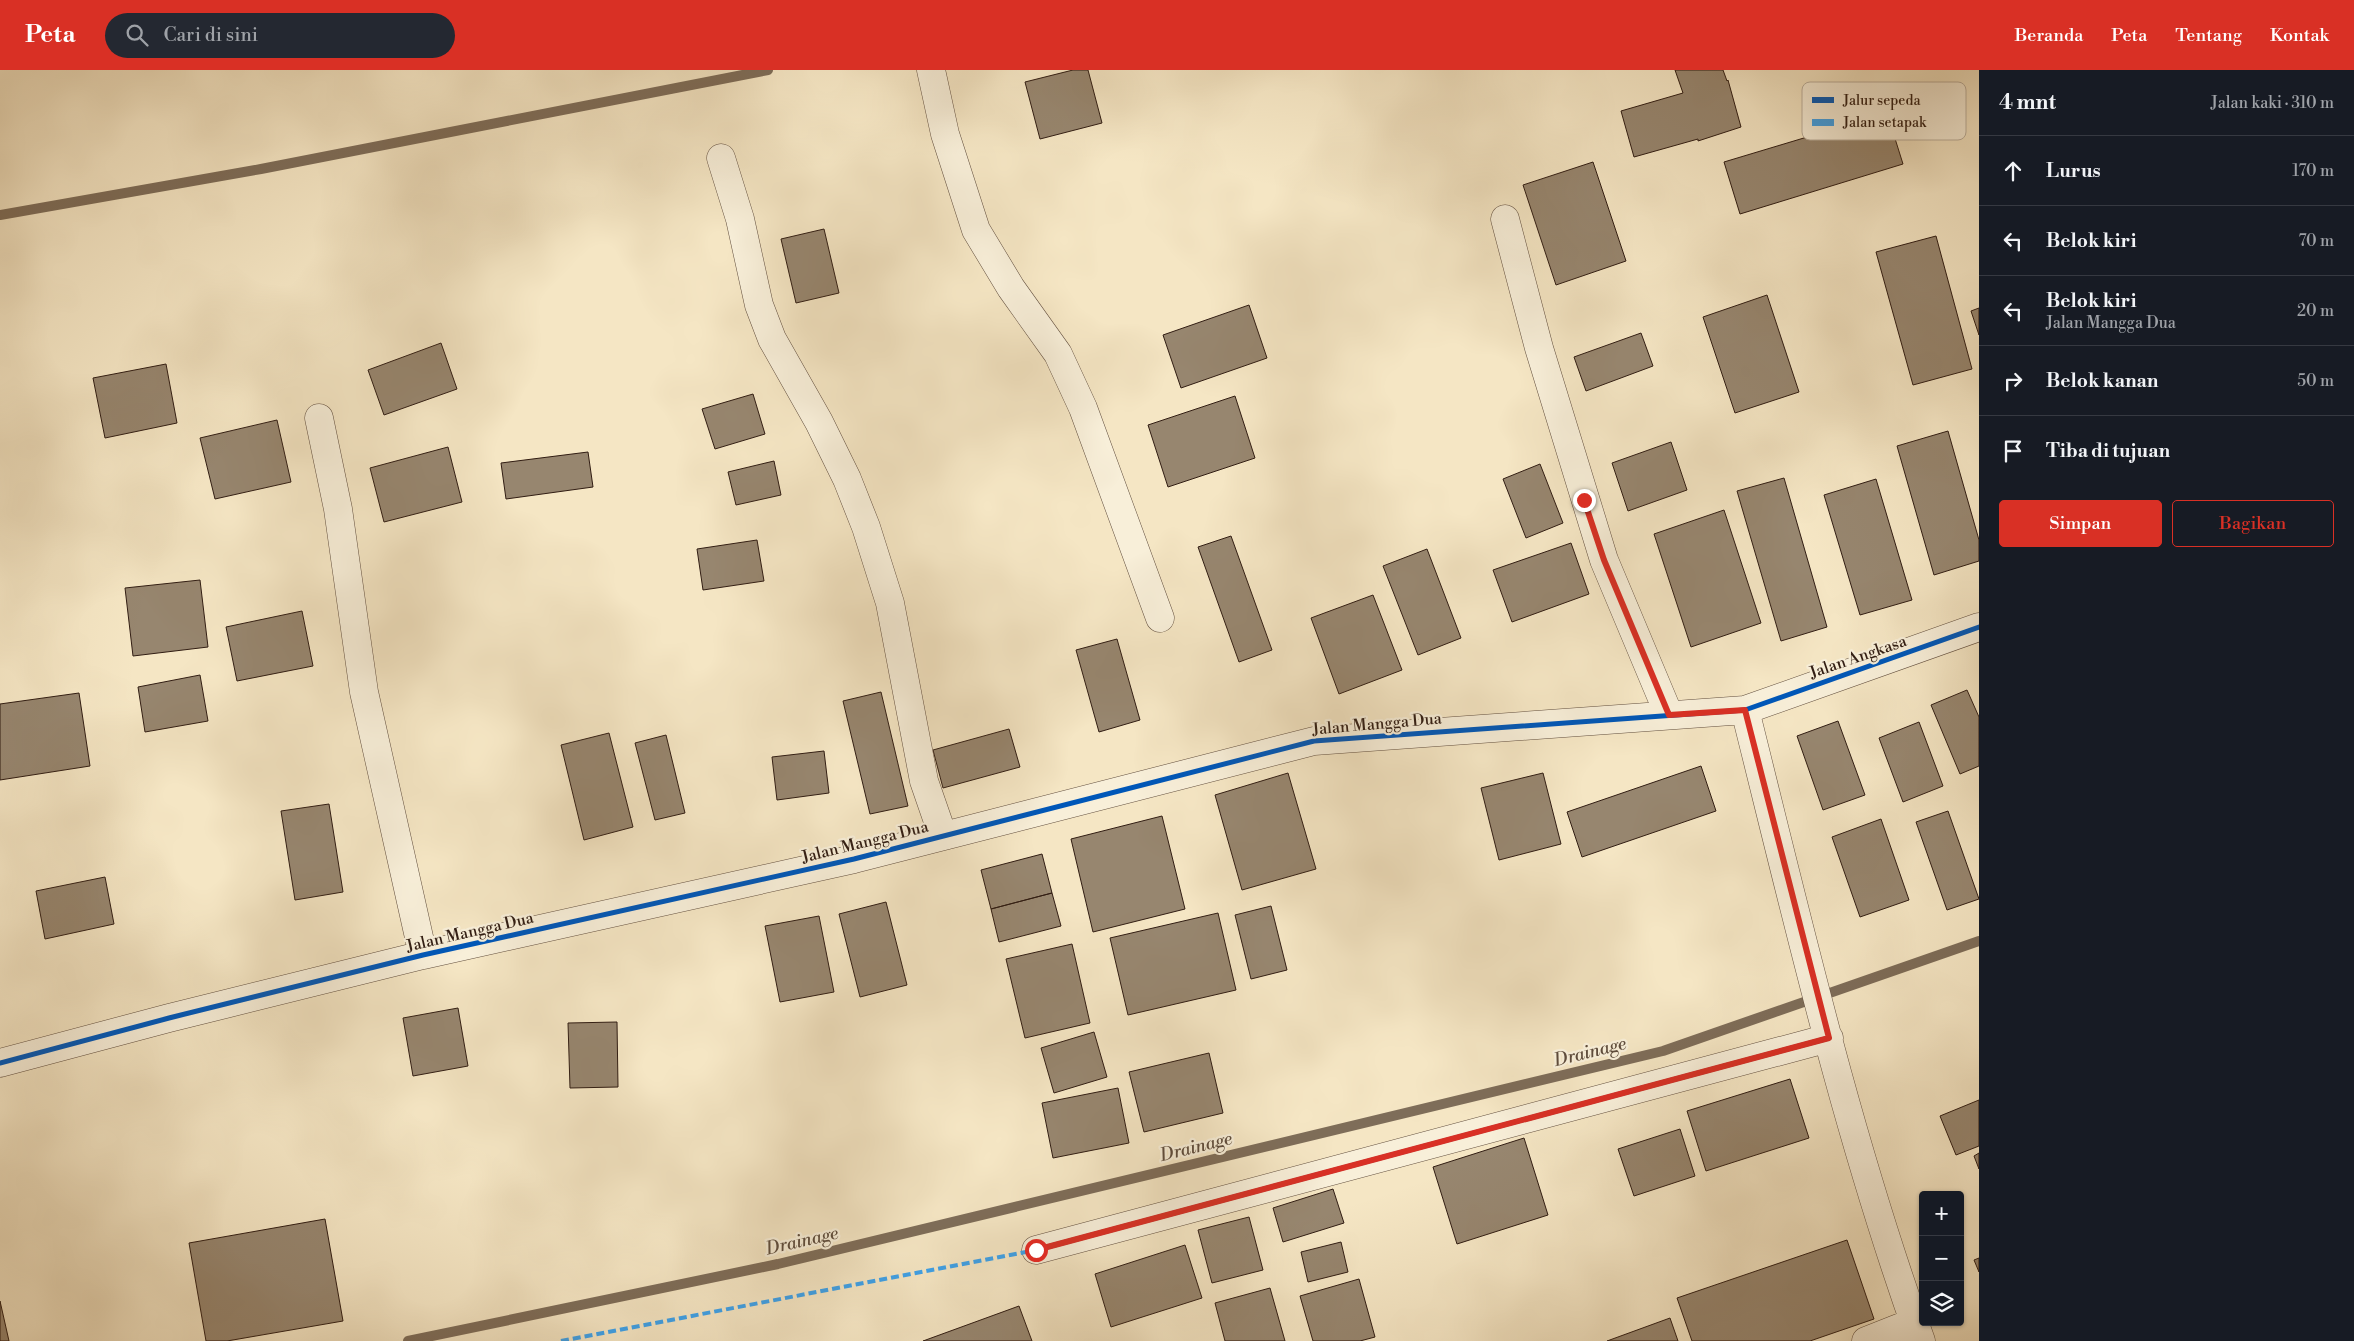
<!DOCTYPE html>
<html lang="id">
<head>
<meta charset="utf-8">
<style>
  :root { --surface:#171b24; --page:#242831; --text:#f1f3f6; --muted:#9ea1a6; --line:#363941; --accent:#d93025 }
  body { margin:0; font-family:"Libre Bodoni",serif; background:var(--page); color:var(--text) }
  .controls { position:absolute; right:15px; bottom:15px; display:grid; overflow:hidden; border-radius:5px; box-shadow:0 1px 4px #0004 }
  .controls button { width:45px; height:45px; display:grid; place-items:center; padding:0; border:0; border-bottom:1px solid var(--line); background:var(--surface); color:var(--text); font:25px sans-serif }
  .stop { position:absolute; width:15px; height:15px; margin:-11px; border:4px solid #d93025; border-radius:50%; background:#fff }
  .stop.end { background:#d93025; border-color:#fff; box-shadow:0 1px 5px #0008 }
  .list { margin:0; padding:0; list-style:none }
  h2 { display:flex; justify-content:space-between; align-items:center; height:65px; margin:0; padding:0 20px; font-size:21px }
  h2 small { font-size:16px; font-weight:400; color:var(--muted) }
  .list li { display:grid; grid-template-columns:32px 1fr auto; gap:15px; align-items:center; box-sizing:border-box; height:70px; padding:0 20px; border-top:1px solid var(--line) }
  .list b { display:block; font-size:19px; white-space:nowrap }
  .list p { margin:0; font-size:16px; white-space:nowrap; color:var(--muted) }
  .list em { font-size:16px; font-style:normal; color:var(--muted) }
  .actions { display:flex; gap:10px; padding:15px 20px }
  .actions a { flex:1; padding:11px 0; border:1px solid var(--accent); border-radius:5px; text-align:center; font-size:18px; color:var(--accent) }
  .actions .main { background:var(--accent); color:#fff }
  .icon { flex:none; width:28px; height:28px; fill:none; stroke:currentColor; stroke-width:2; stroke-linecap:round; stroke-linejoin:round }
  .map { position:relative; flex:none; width:1979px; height:1271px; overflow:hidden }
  header { display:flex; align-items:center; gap:30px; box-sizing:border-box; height:70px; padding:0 25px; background:var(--accent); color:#fff }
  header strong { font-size:24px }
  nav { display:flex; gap:28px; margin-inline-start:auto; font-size:18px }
  .search { width:350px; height:45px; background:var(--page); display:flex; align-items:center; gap:12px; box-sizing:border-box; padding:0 18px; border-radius:28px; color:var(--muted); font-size:19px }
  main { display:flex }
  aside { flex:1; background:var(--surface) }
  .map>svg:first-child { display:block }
</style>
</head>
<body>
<header>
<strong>Peta</strong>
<div class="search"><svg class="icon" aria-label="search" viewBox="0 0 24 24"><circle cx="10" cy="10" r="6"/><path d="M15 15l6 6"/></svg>Cari di sini</div>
<nav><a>Beranda</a><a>Peta</a><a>Tentang</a><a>Kontak</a></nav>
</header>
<main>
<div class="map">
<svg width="1979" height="1271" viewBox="0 0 1979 1271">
  <rect width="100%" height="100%" fill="#f5e6c4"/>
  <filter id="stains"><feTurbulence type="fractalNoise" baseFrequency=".004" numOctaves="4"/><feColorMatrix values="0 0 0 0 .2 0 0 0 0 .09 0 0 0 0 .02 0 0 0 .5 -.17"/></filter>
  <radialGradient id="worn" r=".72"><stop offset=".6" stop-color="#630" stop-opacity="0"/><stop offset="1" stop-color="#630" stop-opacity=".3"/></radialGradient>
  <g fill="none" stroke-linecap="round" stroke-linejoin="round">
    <!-- stream -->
    <path stroke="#7e6d59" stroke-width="10" d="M0 145 261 99 768 0
      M408 1271 778 1194 1663 981 1979 871"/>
  </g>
  <!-- building -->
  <path fill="#97866f" stroke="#311d13" d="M1073 0H1088L1102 53 1040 69 1025 12Z
    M1675 0H1723L1727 11 1728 10 1741 57 1698 71V69L1634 87 1621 41 1683 23Z
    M1887 43 1903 94 1740 144 1724 92Z
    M1593 92 1626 191 1556 215 1523 115Z
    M824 159 839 223 796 233 781 169Z
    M1936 166 1972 299 1913 315 1876 182Z
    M1767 225 1799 322 1735 343 1703 247Z
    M1249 235 1267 288 1181 318 1163 265Z
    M1979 238V265L1971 241Z
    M1641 263 1653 296 1586 321 1574 287Z
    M441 273 457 319 384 345 368 300Z
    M166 294 177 353 105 368 93 308Z
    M753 324 765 364 715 379 702 339Z
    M1235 326 1255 388 1168 417 1148 355Z
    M277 350 291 412 215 429 200 368Z
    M1948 361 1979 470V491L1934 505 1897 376Z
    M1671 372 1687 420 1628 441 1612 393Z
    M448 377 462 432 384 452 370 398Z
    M588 382 593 417 506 429 501 393Z
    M774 391 781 425 736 435 728 402Z
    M1540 394 1563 453 1526 468 1503 409Z
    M1784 408 1827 557 1781 571 1737 421Z
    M1876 409 1912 530 1860 545 1824 425Z
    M1724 440 1761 553 1691 577 1654 464Z
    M1231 466 1272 580 1239 592 1198 477Z
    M757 470 764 511 703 520 697 479Z
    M1571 473 1589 524 1512 552 1493 500Z
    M1427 479 1461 568 1418 585 1383 496Z
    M200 510 208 577 133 586 125 518Z
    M1373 525 1402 600 1339 624 1311 548Z
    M302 541 313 596 237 611 226 557Z
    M1117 569 1140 650 1099 662 1076 580Z
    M200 605 208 651 145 662 138 617Z
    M1967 620 1979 647V696L1960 704 1931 635Z
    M881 622 908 736 870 744 843 631Z
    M79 623 90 696 0 710V634Z
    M1838 651 1865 725 1823 740 1797 666Z
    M1919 652 1943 716 1903 732 1879 668Z
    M1009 659 1020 697 943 718 933 680Z
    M609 663 633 757 584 770 561 675Z
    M666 665 685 743 655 750 635 673Z
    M824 681 829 723 777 730 772 687Z
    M1701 696 1716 741 1582 787 1567 742Z
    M1288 703 1316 799 1242 820 1215 725Z
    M1543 703 1561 774 1499 790 1481 718Z
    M329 734 343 822 295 830 281 741Z
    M1948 741 1979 829 1947 840 1916 752Z
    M1162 746 1185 839 1093 862 1071 769Z
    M1881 749 1909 830 1860 847 1832 767Z
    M1042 784 1052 823 991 839 981 800Z
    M105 807 114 854 45 869 36 821Z
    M1052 823 1061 856 999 872 991 839Z
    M886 832 907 915 860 927 839 844Z
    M1271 836 1287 900 1251 909 1235 845Z
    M1218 843 1236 920 1128 945 1110 868Z
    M819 846 834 922 780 932 765 856Z
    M1072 874 1090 953 1025 968 1006 889Z
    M458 938 468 996 413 1006 403 948Z
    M617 952 618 1017 570 1018 568 953Z
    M1094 962 1107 1007 1054 1023 1041 978Z
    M1209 983 1223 1043 1144 1062 1129 1002Z
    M1790 1009 1809 1068 1706 1101 1687 1041Z
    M1118 1018 1129 1073 1053 1088 1042 1033Z
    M1979 1030V1076L1956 1085 1940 1046Z
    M1680 1059 1695 1106 1634 1126 1618 1079Z
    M1524 1068 1548 1145 1457 1174 1433 1097Z
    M1979 1083V1099L1974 1086Z
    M1333 1119 1344 1153 1283 1172 1273 1138Z
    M1249 1147 1263 1200 1212 1213 1198 1160Z
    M325 1149 343 1251 227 1271H206L189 1173Z
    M1847 1170 1874 1249 1810 1271H1692L1677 1228Z
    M1341 1172 1348 1202 1308 1212 1301 1182Z
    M1185 1175 1202 1228 1111 1257 1095 1204Z
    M1979 1188V1202L1974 1190Z
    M1359 1209 1375 1267 1360 1271H1313L1300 1226Z
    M1270 1218 1285 1271H1225L1215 1233Z
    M0 1231 9 1271H0Z
    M1019 1236 1032 1271H923Z
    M1670 1248 1678 1271H1607Z"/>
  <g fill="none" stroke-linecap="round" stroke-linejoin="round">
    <!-- minor casing -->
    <g stroke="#624f3f" stroke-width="29">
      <path id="minor" d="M931 0 945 64 976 160 1011 218 1058 284 1083 338 1160 548
        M721 88 740 149 759 235 772 269 819 352 847 409 866 457 890 533 924 711 943 766
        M1505 149 1539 278 1604 490 1669 645
        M319 348 338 439 364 622 423 885
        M1745 640C1798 852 1847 1066 1921 1271
        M0 993 169 948 423 885 854 789 1314 671 1745 640 1979 557
        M1036 1180 1829 968
        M1866 1271 1914 1252"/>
    </g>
    <!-- minor -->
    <use href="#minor" stroke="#f8efd9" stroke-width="28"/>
    <!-- quiet -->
    <path stroke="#3ea2ea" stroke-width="4" stroke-dasharray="8 4" stroke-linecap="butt" d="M561 1271 1036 1180"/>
    <!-- cycleway casing -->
    <g stroke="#f8efd9" stroke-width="8">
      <path id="cycleway" d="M0 993 169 948 423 885 854 789 1314 671 1745 640 1979 557
        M1036 1180 1829 968"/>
    </g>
    <!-- cycleway -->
    <use href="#cycleway" stroke="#0057b8" stroke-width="5"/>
  </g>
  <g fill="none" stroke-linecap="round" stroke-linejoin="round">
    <!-- route -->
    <path stroke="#d93025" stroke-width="6" d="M1036 1180 1829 968 1745 640 1669 645 1604 490 1584 430"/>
  </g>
  <g text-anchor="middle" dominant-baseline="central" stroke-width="4.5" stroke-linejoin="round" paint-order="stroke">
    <!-- street labels -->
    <g font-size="16" fill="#311d13" stroke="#f8efd9">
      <text transform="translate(1858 587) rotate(-19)">Jalan Angkasa</text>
      <text transform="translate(1377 654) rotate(-5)">Jalan Mangga Dua</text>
      <text transform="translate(865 772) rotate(-14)">Jalan Mangga Dua</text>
      <text transform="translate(470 862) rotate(-13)">Jalan Mangga Dua</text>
    </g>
    <!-- water labels -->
    <g font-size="18" font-style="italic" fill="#5e4c3c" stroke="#f8efd9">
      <text transform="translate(1590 982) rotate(-14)">Drainage</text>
      <text transform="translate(1196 1077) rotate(-14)">Drainage</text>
      <text transform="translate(802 1171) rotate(-13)">Drainage</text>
    </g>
  </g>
  <!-- legend -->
  <rect x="1802" y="12" width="164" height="58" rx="8" fill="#f8efd9" stroke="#bcb09e" stroke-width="1"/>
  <rect x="1812" y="27" width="22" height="6" fill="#0057b8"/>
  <rect x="1812" y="49" width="22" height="7" fill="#3ea2ea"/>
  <g font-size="14" fill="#311d13">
    <text x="1843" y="35">Jalur sepeda</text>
    <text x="1843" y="57">Jalan setapak</text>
  </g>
  <rect width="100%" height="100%" filter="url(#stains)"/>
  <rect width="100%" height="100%" fill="url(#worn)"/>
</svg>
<div class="controls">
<button>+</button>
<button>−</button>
<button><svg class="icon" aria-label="layers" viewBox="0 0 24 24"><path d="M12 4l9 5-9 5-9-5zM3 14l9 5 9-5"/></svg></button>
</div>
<div class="stop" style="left:1036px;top:1180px"></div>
<div class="stop end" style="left:1584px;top:430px"></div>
</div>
<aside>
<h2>4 mnt<small>Jalan kaki · 310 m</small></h2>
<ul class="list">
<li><svg class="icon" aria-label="ahead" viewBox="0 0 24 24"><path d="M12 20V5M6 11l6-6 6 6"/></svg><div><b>Lurus</b></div><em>170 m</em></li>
<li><svg class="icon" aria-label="left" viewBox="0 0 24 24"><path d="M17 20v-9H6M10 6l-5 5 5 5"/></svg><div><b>Belok kiri</b></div><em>70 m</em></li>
<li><svg class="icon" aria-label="left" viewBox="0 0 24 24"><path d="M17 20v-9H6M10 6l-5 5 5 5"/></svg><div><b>Belok kiri</b><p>Jalan Mangga Dua</p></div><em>20 m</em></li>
<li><svg class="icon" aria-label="right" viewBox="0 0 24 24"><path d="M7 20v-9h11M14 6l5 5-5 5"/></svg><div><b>Belok kanan</b></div><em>50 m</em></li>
<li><svg class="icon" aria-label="arrive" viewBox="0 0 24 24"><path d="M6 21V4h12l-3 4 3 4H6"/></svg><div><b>Tiba di tujuan</b></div></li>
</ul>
<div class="actions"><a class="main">Simpan</a><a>Bagikan</a></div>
</aside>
</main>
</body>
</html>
